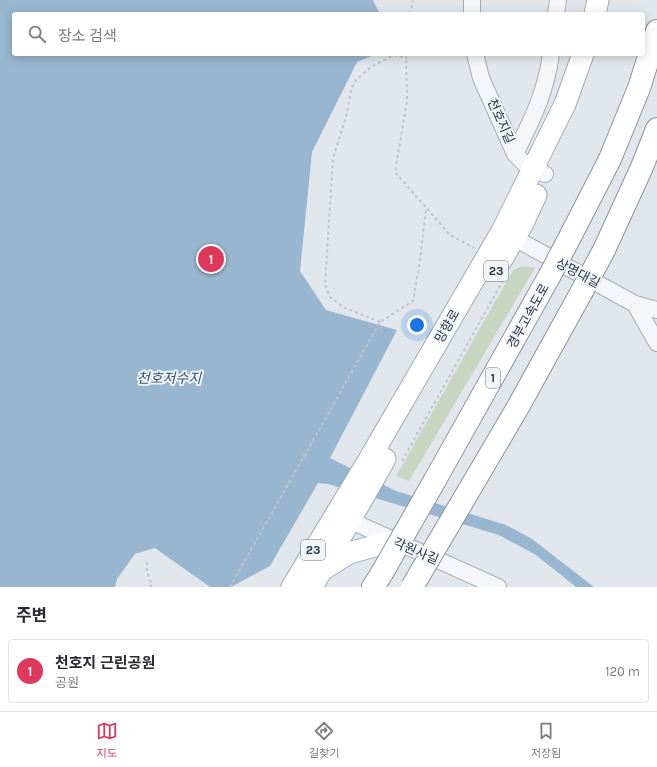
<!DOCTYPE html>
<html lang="ko">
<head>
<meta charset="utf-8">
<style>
  :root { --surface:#fff; --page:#f2f2f3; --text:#2b2b33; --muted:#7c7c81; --line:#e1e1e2; --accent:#de395b }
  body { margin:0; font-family:Karla,"Noto Sans KR",sans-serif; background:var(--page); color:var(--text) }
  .you { position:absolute; left:417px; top:325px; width:14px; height:14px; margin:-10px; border:3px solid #fff; border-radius:50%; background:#1a73e8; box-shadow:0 0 0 6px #1a73e833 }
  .badge { display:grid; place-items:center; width:26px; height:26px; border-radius:50%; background:var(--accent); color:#fff; font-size:13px; font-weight:700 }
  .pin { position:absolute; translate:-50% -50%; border:2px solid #fff; box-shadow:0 1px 4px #0006 }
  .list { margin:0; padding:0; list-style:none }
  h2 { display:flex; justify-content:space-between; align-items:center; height:52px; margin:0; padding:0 16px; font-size:17px }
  h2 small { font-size:13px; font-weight:400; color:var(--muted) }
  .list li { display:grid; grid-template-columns:26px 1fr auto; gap:12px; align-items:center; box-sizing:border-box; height:64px; margin:0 8px 8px; padding:0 8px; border:1px solid var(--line); border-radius:4px }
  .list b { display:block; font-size:15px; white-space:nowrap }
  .list p { margin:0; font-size:13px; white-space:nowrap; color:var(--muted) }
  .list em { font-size:13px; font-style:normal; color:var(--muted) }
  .icon { flex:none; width:22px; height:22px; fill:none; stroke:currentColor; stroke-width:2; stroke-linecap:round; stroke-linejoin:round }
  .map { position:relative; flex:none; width:657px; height:587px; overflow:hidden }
  .search { position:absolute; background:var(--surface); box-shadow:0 2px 10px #0003; left:12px; right:12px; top:12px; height:44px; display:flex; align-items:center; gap:10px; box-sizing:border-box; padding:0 14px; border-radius:4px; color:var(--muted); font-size:15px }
  .sheet { height:124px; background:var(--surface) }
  nav { display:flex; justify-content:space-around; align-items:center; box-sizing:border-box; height:56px; border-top:1px solid var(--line); background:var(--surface); font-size:11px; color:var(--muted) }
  nav a { display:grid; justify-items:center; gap:2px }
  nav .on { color:var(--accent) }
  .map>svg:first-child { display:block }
</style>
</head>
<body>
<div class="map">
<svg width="657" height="587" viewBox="0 0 657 587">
  <rect width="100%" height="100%" fill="#e1e6ec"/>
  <!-- green -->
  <path fill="#c8d6c1" d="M523 266 535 268 409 481 396 476 513 270Z"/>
  <!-- water -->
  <path fill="#98b6cf" d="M0 0H373L380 14H14V54H376L357 62 312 152 300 271 326 310 397 330 330 458 396 491 506 525 532 539 594 587H576L536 555 499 535 328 484 318 483 270 566 231 587H210L155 548 135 554 117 579 115 587H0Z"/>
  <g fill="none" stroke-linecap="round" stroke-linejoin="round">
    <!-- minor casing -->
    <g stroke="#a5adb7" stroke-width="18">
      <path id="minor" d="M472 14V0
        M556 14 558 0
        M475 54 481 78 515 154 525 164 545 174
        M515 154C532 120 546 92 551 54
        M505 233 635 304 657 310
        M635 304 657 343
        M340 516 498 587"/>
    </g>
    <!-- major casing -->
    <g stroke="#9fabb9" stroke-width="23">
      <path id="major" d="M595 14 598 0
        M501 261 521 227 536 195
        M322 570 349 553 393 541
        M292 587 367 463 502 231 565 104 583 54
        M312 587 385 459"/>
    </g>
    <!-- highway casing -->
    <g stroke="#8794a4" stroke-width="24">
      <path id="highway" d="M571 235 610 159 639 88 657 31
        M604 250 642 167 657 129
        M435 480 550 275
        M468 492 518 407 581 293
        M373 587 382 573"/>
    </g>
    <!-- path -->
    <path stroke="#bfc4ca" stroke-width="2" stroke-dasharray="3 3" stroke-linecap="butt" d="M410 14 413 0
      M406 54 407 101 395 172 450 235 474 248
      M380 322 343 307 330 297 325 285 333 158 346 117 352 87 356 80 371 67 394 55 407 58
      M402 461 505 277
      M147 562V572L152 585 150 587
      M230 587 380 322 413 301 419 267 426 209"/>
    <!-- minor -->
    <use href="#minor" stroke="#f5f6f9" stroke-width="16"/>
    <!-- major -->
    <use href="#major" stroke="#fff" stroke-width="21"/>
    <!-- highway -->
    <use href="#highway" stroke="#fff" stroke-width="22"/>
    <!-- highway-bridge casing -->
    <g stroke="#8794a4" stroke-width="24" stroke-linecap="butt">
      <path id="highway-bridge" d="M550 275 571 235
        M581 293 604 250
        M382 573 435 480
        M412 587 468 492"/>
    </g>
    <!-- highway-bridge -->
    <use href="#highway-bridge" stroke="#fff" stroke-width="22"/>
  </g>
  <g text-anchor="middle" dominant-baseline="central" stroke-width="4" stroke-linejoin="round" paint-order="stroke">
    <!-- shield labels -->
    <g fill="#f1f5f8" stroke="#646e7b" stroke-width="1">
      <rect x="484" y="261" width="24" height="20" rx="3"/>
      <rect x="486" y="368" width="14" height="20" rx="3"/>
      <rect x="301" y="540" width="24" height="20" rx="3"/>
    </g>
    <g font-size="12" font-weight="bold" fill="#273446">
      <text x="496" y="271">23</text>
      <text x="493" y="378">1</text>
      <text x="313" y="550">23</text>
    </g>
    <!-- street labels -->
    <g font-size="13" fill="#273446" stroke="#f1f5f8">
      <text transform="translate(501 121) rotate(66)">천호지길</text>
      <text transform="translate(578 273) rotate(28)">상명대길</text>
      <text transform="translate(528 316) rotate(-61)">경부고속도로</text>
      <text transform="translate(447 326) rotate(-60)">망향로</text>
      <text transform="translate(416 551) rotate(23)">각원사길</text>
    </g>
    <!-- water labels -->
    <g font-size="14" font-style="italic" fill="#2c557f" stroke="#f1f5f8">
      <text x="169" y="378">천호저수지</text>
    </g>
  </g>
</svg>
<div class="you"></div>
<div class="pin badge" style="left:211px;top:259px">1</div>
<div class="search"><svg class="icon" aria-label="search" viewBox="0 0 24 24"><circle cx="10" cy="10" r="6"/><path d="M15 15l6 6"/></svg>장소 검색</div>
</div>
<section class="sheet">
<h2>주변<small></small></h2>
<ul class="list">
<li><span class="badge">1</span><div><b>천호지 근린공원</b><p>공원</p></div><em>120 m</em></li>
</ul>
</section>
<nav>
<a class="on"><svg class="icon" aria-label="map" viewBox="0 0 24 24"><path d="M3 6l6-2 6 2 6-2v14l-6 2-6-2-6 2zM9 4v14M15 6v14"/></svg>지도</a>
<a><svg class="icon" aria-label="directions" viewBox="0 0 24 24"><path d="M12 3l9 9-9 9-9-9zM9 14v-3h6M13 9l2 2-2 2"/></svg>길찾기</a>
<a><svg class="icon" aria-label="saved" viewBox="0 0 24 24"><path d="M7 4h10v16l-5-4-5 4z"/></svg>저장됨</a>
</nav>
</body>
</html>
